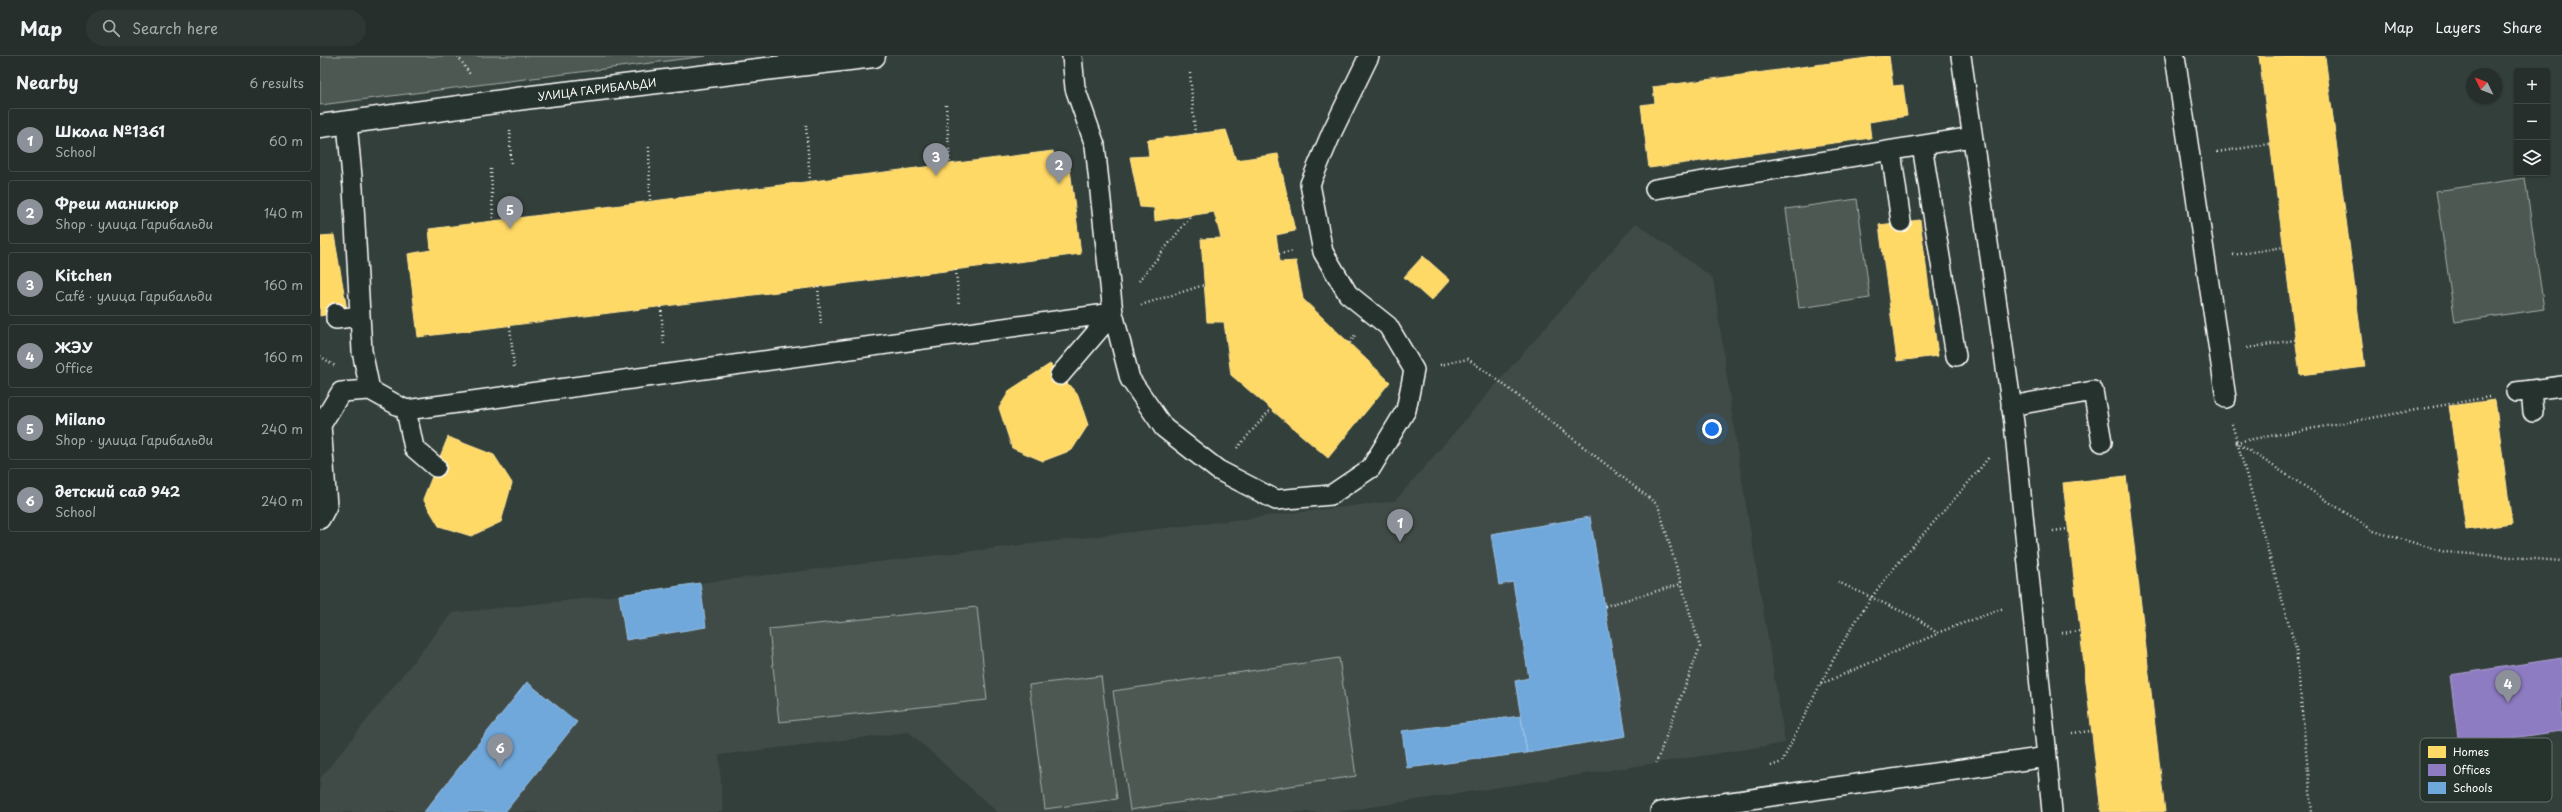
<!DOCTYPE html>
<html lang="en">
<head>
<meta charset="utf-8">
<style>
  :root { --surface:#262f2c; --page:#2e3734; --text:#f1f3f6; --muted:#a4a9a9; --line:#424a48; --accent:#8c9099 }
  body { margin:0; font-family:"Playpen Sans",sans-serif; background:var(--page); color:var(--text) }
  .controls { position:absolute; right:12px; top:12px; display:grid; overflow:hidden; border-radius:4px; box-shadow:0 1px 3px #0004 }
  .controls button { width:36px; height:36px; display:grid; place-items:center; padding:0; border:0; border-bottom:1px solid var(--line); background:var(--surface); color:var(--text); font:20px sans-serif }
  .compass { position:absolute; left:2146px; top:12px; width:36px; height:36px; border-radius:50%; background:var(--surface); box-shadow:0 1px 3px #0004; rotate:313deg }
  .you { position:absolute; left:1392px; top:373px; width:14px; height:14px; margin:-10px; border:3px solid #fff; border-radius:50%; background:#1a73e8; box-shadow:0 0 0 6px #1a73e833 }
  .badge { display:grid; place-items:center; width:26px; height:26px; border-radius:50%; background:var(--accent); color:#fff; font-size:13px; font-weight:700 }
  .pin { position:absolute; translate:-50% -33px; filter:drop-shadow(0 1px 2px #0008) }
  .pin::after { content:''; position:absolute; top:21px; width:14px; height:12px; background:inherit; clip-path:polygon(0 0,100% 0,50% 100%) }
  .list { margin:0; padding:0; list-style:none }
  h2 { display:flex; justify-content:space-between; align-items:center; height:52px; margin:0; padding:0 16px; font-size:17px }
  h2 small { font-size:13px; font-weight:400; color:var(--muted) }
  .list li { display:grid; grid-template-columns:26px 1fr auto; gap:12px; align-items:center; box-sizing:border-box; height:64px; margin:0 8px 8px; padding:0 8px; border:1px solid var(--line); border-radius:4px }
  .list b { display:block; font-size:15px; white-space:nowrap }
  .list p { margin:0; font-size:13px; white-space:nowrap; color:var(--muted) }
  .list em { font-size:13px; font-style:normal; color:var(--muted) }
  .icon { flex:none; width:22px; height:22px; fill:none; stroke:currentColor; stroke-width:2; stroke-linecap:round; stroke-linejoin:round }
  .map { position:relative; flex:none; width:2242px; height:756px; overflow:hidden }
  header { display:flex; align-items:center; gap:24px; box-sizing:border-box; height:56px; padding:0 20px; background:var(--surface); border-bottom:1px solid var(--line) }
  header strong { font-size:19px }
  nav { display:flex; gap:22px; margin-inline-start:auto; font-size:14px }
  .search { width:280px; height:36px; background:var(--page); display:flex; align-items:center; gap:10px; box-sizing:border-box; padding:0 14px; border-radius:22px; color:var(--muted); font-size:15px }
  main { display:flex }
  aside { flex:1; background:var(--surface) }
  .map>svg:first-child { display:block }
</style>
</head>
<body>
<header>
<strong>Map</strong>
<div class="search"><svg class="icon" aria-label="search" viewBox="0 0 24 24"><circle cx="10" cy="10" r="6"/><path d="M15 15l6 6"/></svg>Search here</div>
<nav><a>Map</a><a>Layers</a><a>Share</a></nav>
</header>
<main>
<aside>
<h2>Nearby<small>6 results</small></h2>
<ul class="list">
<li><span class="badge">1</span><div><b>Школа №1361</b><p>School</p></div><em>60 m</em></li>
<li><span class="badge">2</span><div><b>Фреш маникюр</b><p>Shop · улица Гарибальди</p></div><em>140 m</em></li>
<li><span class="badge">3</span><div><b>Kitchen</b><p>Café · улица Гарибальди</p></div><em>160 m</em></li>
<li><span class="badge">4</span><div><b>ЖЭУ</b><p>Office</p></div><em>160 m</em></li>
<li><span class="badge">5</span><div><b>Milano</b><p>Shop · улица Гарибальди</p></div><em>240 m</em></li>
<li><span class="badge">6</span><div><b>детский сад 942</b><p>School</p></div><em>240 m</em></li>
</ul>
</aside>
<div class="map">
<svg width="2242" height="756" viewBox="0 0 2242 756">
  <rect width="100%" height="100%" fill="#333f3a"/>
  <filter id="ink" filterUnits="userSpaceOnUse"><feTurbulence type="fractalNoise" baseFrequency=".025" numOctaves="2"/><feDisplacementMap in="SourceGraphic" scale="8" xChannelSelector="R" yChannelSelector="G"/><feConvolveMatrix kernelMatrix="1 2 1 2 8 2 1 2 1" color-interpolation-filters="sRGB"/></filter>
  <g filter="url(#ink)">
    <!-- built -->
    <path fill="#404c47" d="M1316 167 1393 222 1417 394 1465 687 1018 756H677L589 676 399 699 403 756H0V723L132 557 299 539 306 584 386 571 380 527 1075 445Z"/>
    <!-- green -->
    <path fill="#4d5853" stroke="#a6aca9" d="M0 0H386L0 49Z
      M2205 122 2224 253 2135 266 2116 135Z
      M1537 143 1550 242 1479 252 1466 153Z
      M657 551 667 644 459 666 449 573Z
      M1019 602 1036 720 810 754 793 635Z
      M781 620 797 743 725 753 709 629Z"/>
    <!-- homes -->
    <path fill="#ffd966" stroke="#ffe494" d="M1562 0H1569L1573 30 1583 29 1587 60 1549 66 1551 82 1329 112 1321 49 1335 47 1333 31Z
      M1939 0H2005L2045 311 1980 319Z
      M906 74 916 104 958 98 975 175 956 179 960 206 976 205 983 243 1070 326 1008 402 911 319 904 266H887L881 183 901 182 894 156 835 165 834 152 820 151 810 101 829 100 827 84Z
      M733 95 736 115 750 113 761 198 98 281 88 198 111 194 109 173Z
      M1600 164 1618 300 1577 305 1559 169Z
      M14 179 27 254 0 260V180Z
      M1103 200 1130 224 1111 245 1084 221Z
      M730 308 758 339 768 369 752 394 723 405 692 392 679 352 690 334Z
      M2175 344 2192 468 2146 474 2129 350Z
      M128 381 174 399 192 427 181 466 151 480 119 470 103 443Z
      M1806 420 1845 756H1781L1743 427Z"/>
    <!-- offices -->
    <path fill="#8e7cc3" stroke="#b0a3d5" d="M2242 602V675L2139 689 2130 619Z"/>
    <!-- schools -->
    <path fill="#6fa8dc" stroke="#9ac2e6" d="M1270 461 1306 680 1207 697 1195 625 1209 622 1193 526 1179 529 1171 478Z
      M380 527 386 571 306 584 299 539Z
      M207 626 257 666 185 756H104Z
      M1201 660 1207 697 1087 712 1082 675Z"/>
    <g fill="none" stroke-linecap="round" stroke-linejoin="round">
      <!-- lane casing -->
      <g stroke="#fff" stroke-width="22">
        <path id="lane" d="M752 0 755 32 775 89 793 257 810 323 844 372 898 414 956 444 1011 439 1051 412 1086 354 1094 314 1068 270 1028 238 1003 196 990 128 1012 76 1049 0
          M1855 0 1906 342
          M27 67 33 132 42 295 50 334 86 354 793 257
          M1602 90 1636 300
          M1571 95 1581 166
          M1335 133 1652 81
          M16 257V263L40 260
          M740 319 793 257
          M2211 334 2213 356
          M2196 336 2242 330
          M1691 350 1773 335 1782 386
          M86 354 94 392 116 411
          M0 463 7 450 1 369 21 336 50 334
          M1727 701 1732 756
          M1340 756 1727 701 1694 367 1641 0"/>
      </g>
      <!-- secondary casing -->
      <g stroke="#fff" stroke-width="25">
        <path id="secondary" d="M0 70 212 41 554 0"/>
      </g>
      <!-- path -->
      <path stroke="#fff" stroke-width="2.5" stroke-dasharray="1 3" stroke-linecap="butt" d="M138 0 151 20
        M870 17 875 78
        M626 49 630 108
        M486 69 490 125
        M190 74 191 110
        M329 91 330 145
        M1897 96 1950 88
        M171 113 173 165
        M959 198 974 195
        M1913 199 1964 191
        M636 214 639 249
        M819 225 871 160
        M498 231 501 268
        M821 249 884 229
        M341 251 344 290
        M190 270 194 311
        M1030 287 1035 279
        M1927 292 1975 284
        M0 300 15 310
        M1120 309 1148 303 1179 325 1338 449 1380 591 1336 707
        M1912 368 1976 593 1992 756
        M1916 386 2054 475 2125 496 2242 505
        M1916 386 2169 341
        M917 392 951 353
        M1733 475 1748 473
        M1518 526 1598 563 1617 577 1684 552
        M1285 550 1361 528
        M1742 577 1760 575
        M1501 628 1617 578
        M1752 677 1771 675
        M1451 710 1462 706C1491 647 1518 587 1557 534 1592 487 1634 447 1669 401"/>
      <!-- lane -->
      <use href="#lane" stroke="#26332d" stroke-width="19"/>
      <!-- secondary -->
      <use href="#secondary" stroke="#26332d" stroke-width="22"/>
    </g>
  </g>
  <g text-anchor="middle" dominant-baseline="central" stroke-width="4" stroke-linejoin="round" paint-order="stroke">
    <!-- street labels -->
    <g font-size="11" fill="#fff" stroke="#26332d">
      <text transform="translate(277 33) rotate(-7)">УЛИЦА ГАРИБАЛЬДИ</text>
    </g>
  </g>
  <!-- legend -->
  <rect x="2100" y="682" width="132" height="64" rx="6" fill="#26332d" stroke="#67706c" stroke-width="1"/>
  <rect x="2108" y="690" width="18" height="12" fill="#ffd966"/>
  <rect x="2108" y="708" width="18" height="12" fill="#8e7cc3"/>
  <rect x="2108" y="726" width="18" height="12" fill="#6fa8dc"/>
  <g font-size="11" fill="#fff">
    <text x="2133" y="700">Homes</text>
    <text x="2133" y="718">Offices</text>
    <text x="2133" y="736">Schools</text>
  </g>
</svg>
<div class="controls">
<button>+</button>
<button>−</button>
<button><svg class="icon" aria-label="layers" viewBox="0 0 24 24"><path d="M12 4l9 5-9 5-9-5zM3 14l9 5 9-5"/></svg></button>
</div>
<svg class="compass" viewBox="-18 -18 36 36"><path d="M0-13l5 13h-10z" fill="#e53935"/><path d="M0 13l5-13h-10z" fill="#a4a9a9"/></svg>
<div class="you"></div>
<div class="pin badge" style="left:1080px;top:486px">1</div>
<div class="pin badge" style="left:739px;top:128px">2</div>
<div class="pin badge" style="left:616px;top:120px">3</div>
<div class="pin badge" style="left:2188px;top:647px">4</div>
<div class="pin badge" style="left:190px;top:173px">5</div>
<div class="pin badge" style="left:180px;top:711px">6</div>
</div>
</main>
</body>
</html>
